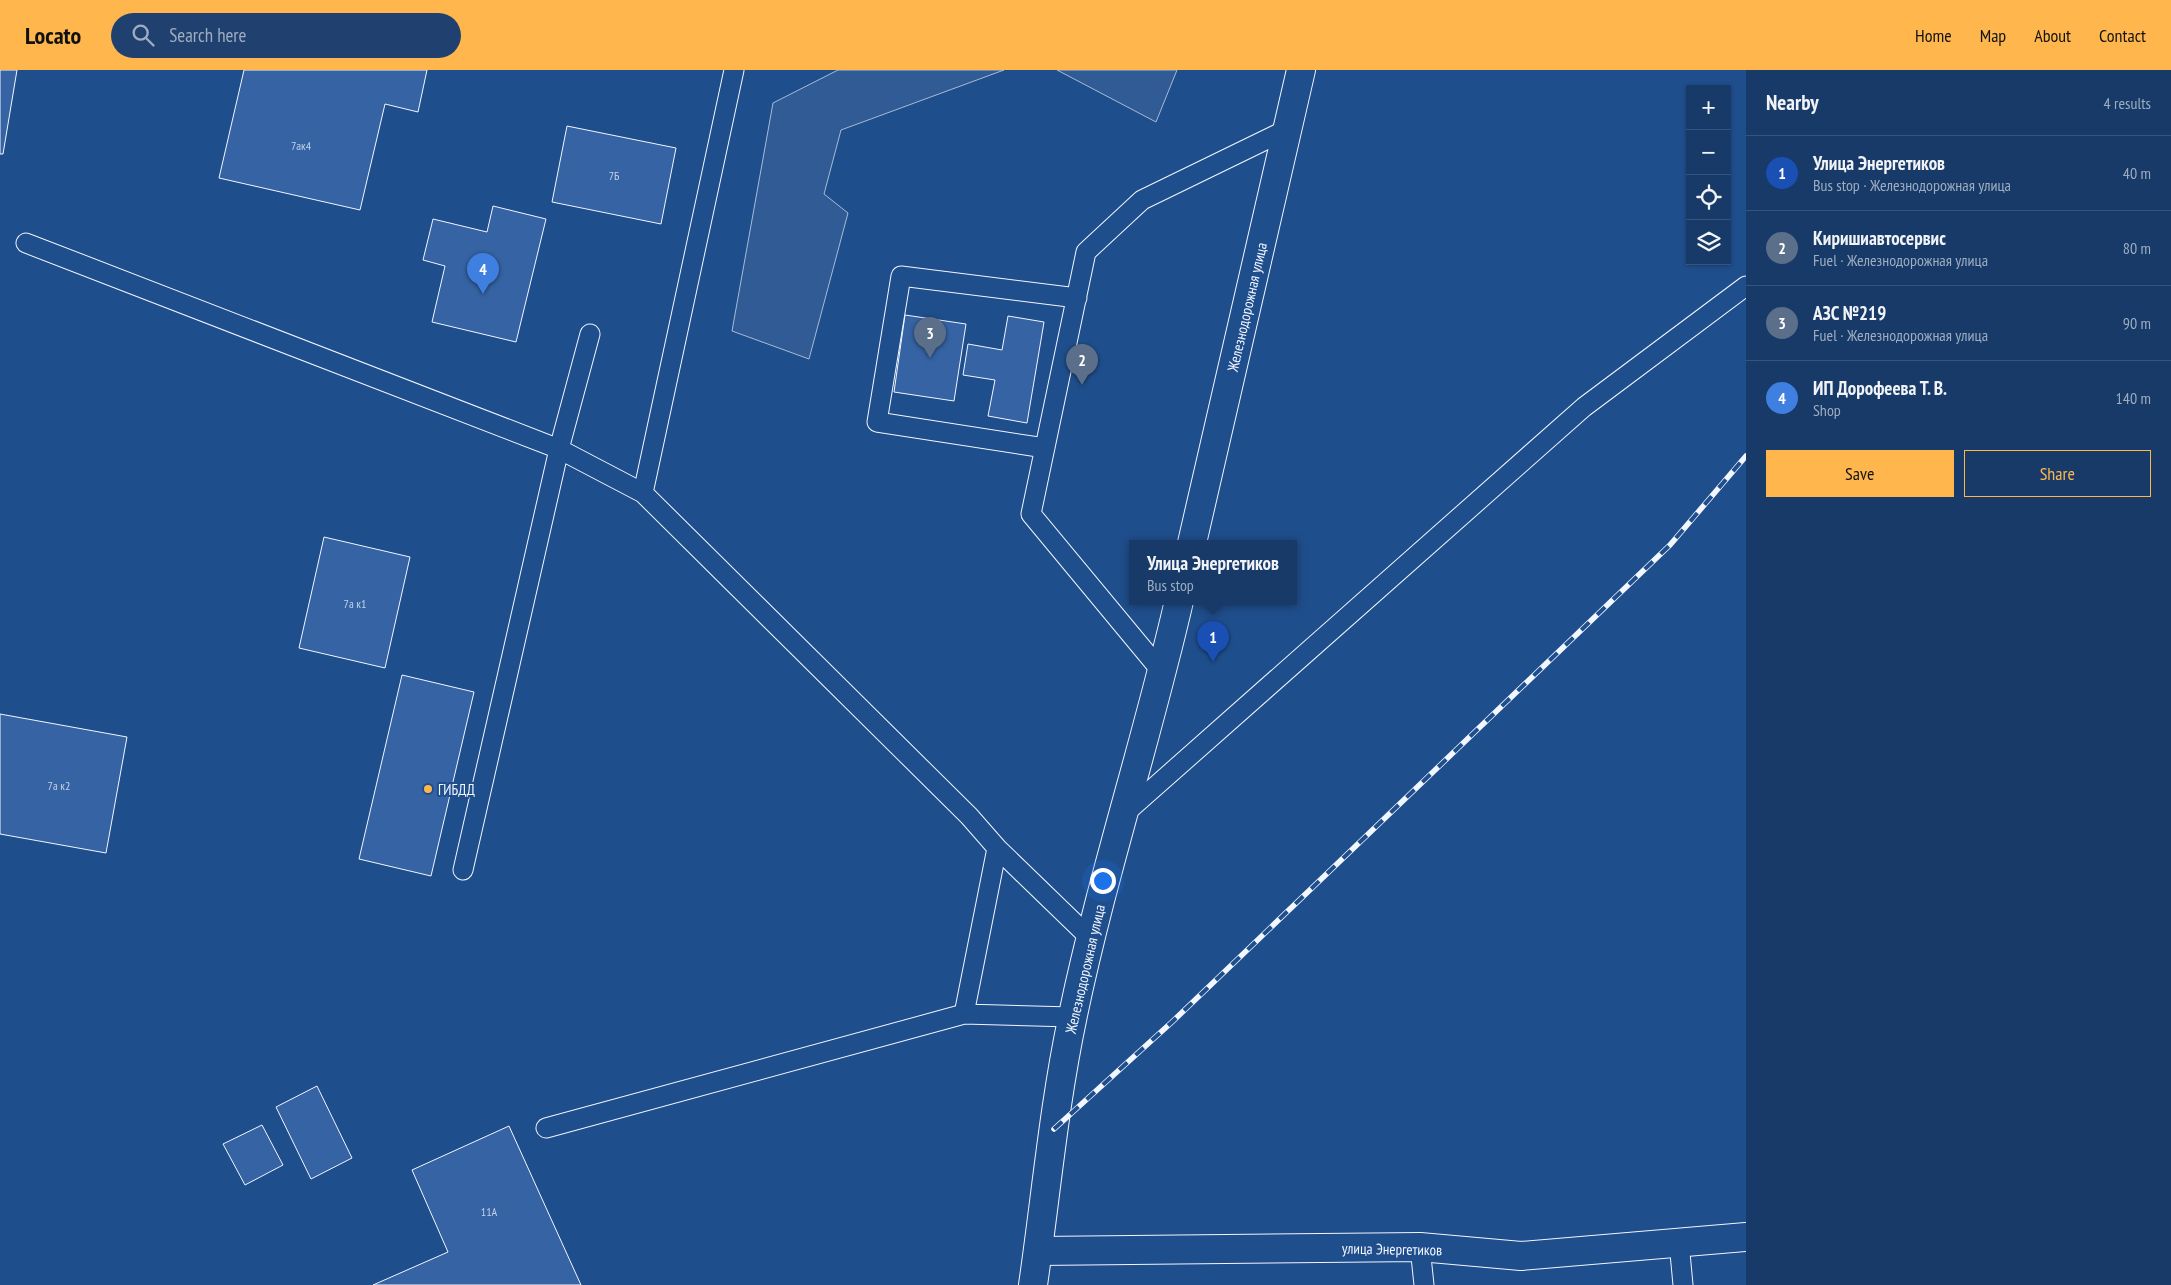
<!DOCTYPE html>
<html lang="en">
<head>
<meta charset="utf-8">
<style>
  :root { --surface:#173a69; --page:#20416f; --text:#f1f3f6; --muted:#9eadc0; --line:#36547d; --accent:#ffb74d }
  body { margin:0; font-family:"PT Sans Narrow",sans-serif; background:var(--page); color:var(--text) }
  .controls { position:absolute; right:15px; top:15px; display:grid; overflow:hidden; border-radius:0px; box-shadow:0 1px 4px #0004 }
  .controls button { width:45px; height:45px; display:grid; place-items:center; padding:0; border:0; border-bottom:1px solid var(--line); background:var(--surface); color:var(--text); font:25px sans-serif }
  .you { position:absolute; left:1102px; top:810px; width:18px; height:18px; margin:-12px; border:4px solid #fff; border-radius:50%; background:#1a73e8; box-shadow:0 0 0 8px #1a73e833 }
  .badge { display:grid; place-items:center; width:32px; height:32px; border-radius:50%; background:var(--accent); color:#fff; font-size:16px; font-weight:700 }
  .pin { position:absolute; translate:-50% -41px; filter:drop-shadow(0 1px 2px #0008) }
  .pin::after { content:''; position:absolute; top:26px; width:18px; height:15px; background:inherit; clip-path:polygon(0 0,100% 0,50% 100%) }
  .popup { position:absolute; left:1129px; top:470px; width:168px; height:65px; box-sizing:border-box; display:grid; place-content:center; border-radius:0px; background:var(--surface); filter:drop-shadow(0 1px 4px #0005); font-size:16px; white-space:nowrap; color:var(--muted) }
  .popup b { font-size:19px; color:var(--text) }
  .popup::after { content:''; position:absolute; left:50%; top:100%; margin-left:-10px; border:10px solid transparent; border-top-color:var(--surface) }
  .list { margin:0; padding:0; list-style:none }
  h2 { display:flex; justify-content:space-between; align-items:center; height:65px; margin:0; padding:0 20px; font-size:21px }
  h2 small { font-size:16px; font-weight:400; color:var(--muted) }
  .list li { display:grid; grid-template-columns:32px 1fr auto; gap:15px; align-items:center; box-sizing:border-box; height:75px; padding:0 20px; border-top:1px solid var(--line) }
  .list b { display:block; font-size:19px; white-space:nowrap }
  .list p { margin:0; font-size:16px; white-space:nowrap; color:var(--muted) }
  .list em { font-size:16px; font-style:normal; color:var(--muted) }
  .actions { display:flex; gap:10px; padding:15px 20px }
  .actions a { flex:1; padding:11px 0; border:1px solid var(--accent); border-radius:0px; text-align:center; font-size:18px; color:var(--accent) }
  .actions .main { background:var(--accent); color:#111 }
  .icon { flex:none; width:28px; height:28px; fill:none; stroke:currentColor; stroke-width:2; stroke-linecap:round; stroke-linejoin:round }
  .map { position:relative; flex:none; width:1746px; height:1215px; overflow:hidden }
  header { display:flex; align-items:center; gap:30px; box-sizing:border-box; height:70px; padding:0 25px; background:var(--accent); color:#111 }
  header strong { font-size:24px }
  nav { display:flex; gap:28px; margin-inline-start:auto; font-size:18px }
  .search { width:350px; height:45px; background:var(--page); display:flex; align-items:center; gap:12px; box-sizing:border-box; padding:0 18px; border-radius:28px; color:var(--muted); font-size:19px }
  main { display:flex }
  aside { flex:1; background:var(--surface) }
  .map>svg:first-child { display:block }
</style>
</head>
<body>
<header>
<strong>Locato</strong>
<div class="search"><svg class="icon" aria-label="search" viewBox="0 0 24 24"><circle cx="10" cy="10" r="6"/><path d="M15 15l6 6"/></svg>Search here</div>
<nav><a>Home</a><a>Map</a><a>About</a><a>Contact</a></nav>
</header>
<main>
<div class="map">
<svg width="1746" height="1215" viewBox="0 0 1746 1215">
  <rect width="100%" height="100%" fill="#1f4e8c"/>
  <!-- built -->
  <path fill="#305b95" stroke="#a8bbd7" d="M838 0H1004L841 60 824 124 848 143 809 289 732 261 773 33Z
    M1057 0H1177L1156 52Z"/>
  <!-- building -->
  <path fill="#3563a3" stroke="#f2f6ff" d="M0 0H17L3 84H0Z
    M244 0H427L418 42 385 34 360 140 219 108Z
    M567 56 676 78 661 154 552 132Z
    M493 136 546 149 516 272 432 252 445 196 423 190 433 149 487 162Z
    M905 245 966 254 954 331 894 322Z
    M1008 246 1044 252 1027 353 988 346 995 310 963 305 968 274 1002 280Z
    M324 467 410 487 385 598 299 578Z
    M402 605 474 622 431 806 359 789Z
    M0 644 127 667 106 783 0 764Z
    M317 1016 352 1088 311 1109 276 1037Z
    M262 1055 283 1095 245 1115 223 1074Z
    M509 1056 581 1215H373L448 1182 412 1100Z"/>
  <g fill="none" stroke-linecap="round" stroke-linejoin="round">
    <!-- service casing -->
    <g stroke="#f2f6ff" stroke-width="21">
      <path id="service" d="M26 173 559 379 643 423 969 746 997 778 1090 868
        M1045 378 877 352 901 206 1077 228
        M643 423 734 0
        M1162 602 1031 444 1086 182 1142 130 1288 59
        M1123 745 1584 337 1746 216
        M463 800 559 379 590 264
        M964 944 997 778
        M546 1058 964 944 1072 947
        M1679 1172 1683 1215
        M1420 1177 1424 1215"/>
    </g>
    <!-- minor casing -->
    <g stroke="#f2f6ff" stroke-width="30">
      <path id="minor" d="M1038 1181 1420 1177 1521 1186 1746 1167"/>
    </g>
    <!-- tertiary casing -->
    <g stroke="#f2f6ff" stroke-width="30">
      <path id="tertiary" d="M1192 473 1301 0
        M1033 1215C1046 1125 1054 1034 1073 945 1102 806 1147 670 1179 531"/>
    </g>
    <!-- service -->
    <use href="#service" stroke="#1f4e8c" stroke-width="19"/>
    <!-- minor -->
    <use href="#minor" stroke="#1f4e8c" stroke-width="28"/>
    <!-- tertiary -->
    <use href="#tertiary" stroke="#1f4e8c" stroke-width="28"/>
    <!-- rail casing -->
    <g stroke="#f2f6ff" stroke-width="5.5">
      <path id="rail" d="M1054 1059 1172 952 1670 475 1746 386"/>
    </g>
    <!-- rail -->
    <use href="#rail" stroke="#1f4e8c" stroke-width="4" stroke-dasharray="11" stroke-linecap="butt"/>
  </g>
  <!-- markers -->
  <circle fill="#ffb74d" stroke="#1f4e8c" stroke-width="2" cx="428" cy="719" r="5"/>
  <g text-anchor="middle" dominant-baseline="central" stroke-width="4" stroke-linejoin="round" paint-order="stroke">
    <!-- number labels -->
    <g font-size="12" fill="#c3d1e8">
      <text x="301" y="75">7ак4</text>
      <text x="614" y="105">7Б</text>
      <text x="355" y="533">7а к1</text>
      <text x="59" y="715">7а к2</text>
      <text x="489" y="1141">11А</text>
    </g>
    <!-- street labels -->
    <g font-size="15" fill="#f2f6ff" stroke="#1f4e8c">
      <text transform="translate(1247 237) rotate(-77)">Железнодорожная улица</text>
      <text transform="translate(1085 899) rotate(-77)">Железнодорожная улица</text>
      <text transform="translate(1392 1179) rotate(1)">улица Энергетиков</text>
    </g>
    <!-- poi labels -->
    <g font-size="15" fill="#f2f6ff" stroke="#1f4e8c" text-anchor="start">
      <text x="438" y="719">ГИБДД</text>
    </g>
  </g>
</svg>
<div class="controls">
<button>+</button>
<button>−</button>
<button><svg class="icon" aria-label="locate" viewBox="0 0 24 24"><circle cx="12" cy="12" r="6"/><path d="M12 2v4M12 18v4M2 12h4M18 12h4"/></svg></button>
<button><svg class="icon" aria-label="layers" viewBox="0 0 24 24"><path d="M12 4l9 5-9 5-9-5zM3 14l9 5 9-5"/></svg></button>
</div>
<div class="you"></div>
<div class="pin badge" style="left:1213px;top:592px;background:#1a4fb4">1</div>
<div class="popup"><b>Улица Энергетиков</b>Bus stop</div>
<div class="pin badge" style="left:1082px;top:315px;background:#5c6f8a">2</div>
<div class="pin badge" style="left:930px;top:288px;background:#5c6f8a">3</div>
<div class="pin badge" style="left:483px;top:224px;background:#3f7fe0">4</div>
</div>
<aside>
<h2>Nearby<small>4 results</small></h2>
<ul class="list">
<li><span class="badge" style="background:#1a4fb4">1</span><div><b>Улица Энергетиков</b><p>Bus stop · Железнодорожная улица</p></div><em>40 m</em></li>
<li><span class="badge" style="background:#5c6f8a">2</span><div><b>Киришиавтосервис</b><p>Fuel · Железнодорожная улица</p></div><em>80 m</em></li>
<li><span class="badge" style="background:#5c6f8a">3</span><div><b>АЗС №219</b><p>Fuel · Железнодорожная улица</p></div><em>90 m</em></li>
<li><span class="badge" style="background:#3f7fe0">4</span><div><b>ИП Дорофеева Т. В.</b><p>Shop</p></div><em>140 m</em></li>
</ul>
<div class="actions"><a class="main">Save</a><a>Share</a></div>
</aside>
</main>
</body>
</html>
